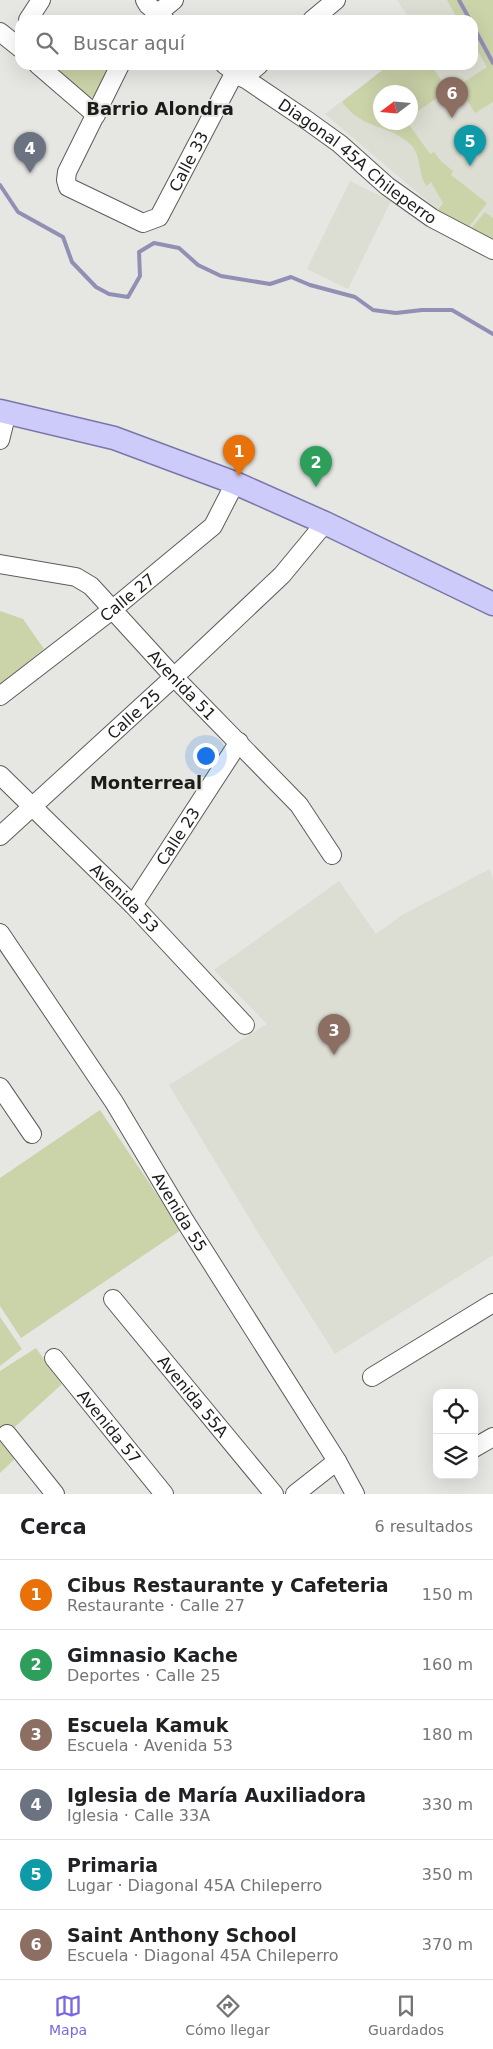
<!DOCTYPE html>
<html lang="es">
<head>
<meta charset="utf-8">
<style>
  :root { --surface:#fff; --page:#f6f6f6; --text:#202124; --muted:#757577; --line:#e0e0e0; --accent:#7867e2 }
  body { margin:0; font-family:"DejaVu Sans",sans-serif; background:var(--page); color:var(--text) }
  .controls { position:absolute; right:15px; bottom:15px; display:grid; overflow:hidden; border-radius:10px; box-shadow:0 5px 20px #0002 }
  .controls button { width:45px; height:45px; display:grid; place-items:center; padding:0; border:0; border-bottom:1px solid var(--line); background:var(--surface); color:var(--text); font:25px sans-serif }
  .compass { position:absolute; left:373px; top:85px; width:45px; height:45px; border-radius:50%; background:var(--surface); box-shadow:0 5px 20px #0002; rotate:254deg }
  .you { position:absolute; left:205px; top:755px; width:18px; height:18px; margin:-12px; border:4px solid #fff; border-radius:50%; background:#1a73e8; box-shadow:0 0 0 8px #1a73e833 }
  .badge { display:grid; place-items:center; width:32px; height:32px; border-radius:50%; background:var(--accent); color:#fff; font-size:16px; font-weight:700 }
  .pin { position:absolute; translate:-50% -41px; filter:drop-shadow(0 1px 2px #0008) }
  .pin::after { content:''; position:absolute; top:26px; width:18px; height:15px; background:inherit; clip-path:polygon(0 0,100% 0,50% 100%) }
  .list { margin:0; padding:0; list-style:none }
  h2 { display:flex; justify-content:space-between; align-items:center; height:65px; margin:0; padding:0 20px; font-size:21px }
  h2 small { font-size:16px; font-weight:400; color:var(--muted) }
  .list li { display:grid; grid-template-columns:32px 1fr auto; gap:15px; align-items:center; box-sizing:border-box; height:70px; padding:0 20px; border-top:1px solid var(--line) }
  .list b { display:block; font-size:19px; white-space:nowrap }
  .list p { margin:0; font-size:16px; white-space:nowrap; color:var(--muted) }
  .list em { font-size:16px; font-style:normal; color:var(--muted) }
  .icon { flex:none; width:28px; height:28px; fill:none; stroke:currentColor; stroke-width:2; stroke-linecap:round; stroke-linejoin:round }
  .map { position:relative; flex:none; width:493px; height:1494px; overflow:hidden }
  .search { position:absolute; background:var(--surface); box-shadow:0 5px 20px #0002; left:15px; right:15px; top:15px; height:55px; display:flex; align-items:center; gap:12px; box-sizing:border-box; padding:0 18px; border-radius:15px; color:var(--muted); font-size:19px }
  .sheet { height:485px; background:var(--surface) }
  nav { display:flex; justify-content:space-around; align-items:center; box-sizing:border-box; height:70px; border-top:1px solid var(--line); background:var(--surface); font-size:14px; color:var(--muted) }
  nav a { display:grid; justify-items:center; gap:2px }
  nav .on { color:var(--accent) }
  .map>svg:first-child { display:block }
</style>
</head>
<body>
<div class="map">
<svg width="493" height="1494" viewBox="0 0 493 1494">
  <rect width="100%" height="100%" fill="#e6e6e3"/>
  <!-- built -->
  <path fill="#dcded3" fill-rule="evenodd" d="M397 0H493V239L469 228 438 210 325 114 389 65H473V20H410ZM380 92H410V122H380Z
    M350 181 391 201 348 289 307 269Z
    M490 869 493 881V1255L335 1354 257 1231 169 1085 267 1024 214 970 339 881 376 934 402 915Z"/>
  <!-- green -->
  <path fill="#cbd3a9" d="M447 0H493V102L475 113 458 86 487 67 473 42V20H458Z
    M53 65H110C105 77 102 98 87 98Z
    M389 65H431L448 90 411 116 410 92H380V122L408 123 430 154 434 152 441 161 453 171 451 175 487 203 468 228 438 210 443 203 431 182 427 186C417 176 423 156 410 144 394 129 376 129 359 118 352 114 347 108 342 102Z
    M485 212 493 218V239L471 229Z
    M0 611 23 619 44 649 0 684Z
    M100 1110 181 1230 21 1338 0 1306V1178Z
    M0 1317 22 1349 0 1366Z
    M36 1348 62 1384 7 1434 22 1452 0 1473V1371Z"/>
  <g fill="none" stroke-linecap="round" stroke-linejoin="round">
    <!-- stream -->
    <path stroke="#9190b4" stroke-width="4" d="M459 0 470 20
      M473 26 493 63
      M0 185 18 212 63 237 72 262 96 287 109 294 128 297 140 276 139 252 154 243 179 248 198 265 221 276 270 284 291 277 310 285 355 297 373 310 396 313 422 310H452L493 334"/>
    <!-- minor casing -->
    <g stroke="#5c5d5a" stroke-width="20">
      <g id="minor">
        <path d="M145 0 148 5 165 20"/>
        <path d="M157 14 174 0"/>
        <path d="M28 20 41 0"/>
        <path d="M312 20 336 0"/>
        <path d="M0 32 20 48"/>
        <path d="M38 65 96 115"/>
        <path id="s1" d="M120 65 67 172 66 180 68 187 143 223 159 217 235 72"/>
        <path id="s2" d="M225 65 308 121 340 144 387 186 432 218 493 250"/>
        <path d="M243 78 259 65"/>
        <path d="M0 440 7 412"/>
        <path id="s3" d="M0 564 76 577 91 586 174 677 299 805 332 855"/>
        <path id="s4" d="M0 696 113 609 213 526 235 483"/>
        <path id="s5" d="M0 775 133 905 245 1025"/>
        <path id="s6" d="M0 836 174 677 282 575 325 523"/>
        <path id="s7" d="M133 905 239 742"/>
        <path id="s8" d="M0 933 114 1102 185 1221 337 1461 355 1494"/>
        <path d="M0 1087 32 1134"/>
        <path id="s9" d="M113 1299 274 1494"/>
        <path id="s10" d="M54 1358 164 1494"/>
        <path d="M372 1377 493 1303"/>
        <path d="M7 1434 55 1494"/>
        <path d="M474 1448 493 1437"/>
        <path d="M295 1494 337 1461"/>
      </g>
    </g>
    <!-- major casing -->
    <g stroke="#7977a8" stroke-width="25">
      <path id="major" d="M0 411 114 438 235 483 325 523 493 604"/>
    </g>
    <!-- minor -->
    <use href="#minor" stroke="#fff" stroke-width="18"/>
    <!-- major -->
    <use href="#major" stroke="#cdcbf9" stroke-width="22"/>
  </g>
  <g text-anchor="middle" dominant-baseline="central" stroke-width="4" stroke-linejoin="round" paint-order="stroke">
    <!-- street labels -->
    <g font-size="16" fill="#1b1b1a" stroke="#e6e6e3">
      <text stroke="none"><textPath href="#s2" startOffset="164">Diagonal 45A Chileperro</textPath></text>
      <text stroke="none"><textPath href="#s1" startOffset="298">Calle 33</textPath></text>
      <text stroke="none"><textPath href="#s4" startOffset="161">Calle 27</textPath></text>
      <text stroke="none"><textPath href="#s3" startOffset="229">Avenida 51</textPath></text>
      <text stroke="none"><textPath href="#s6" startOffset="181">Calle 25</textPath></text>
      <text stroke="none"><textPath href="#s7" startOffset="82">Calle 23</textPath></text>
      <text stroke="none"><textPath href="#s5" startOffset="175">Avenida 53</textPath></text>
      <text stroke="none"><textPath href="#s8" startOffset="332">Avenida 55</textPath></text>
      <text stroke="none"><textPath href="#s9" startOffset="126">Avenida 55A</textPath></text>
      <text stroke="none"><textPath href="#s10" startOffset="88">Avenida 57</textPath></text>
    </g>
    <!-- neighbourhood labels -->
    <g font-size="18" font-weight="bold" fill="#1b1b1a" stroke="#e6e6e3">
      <text x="160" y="108">Barrio Alondra</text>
      <text x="146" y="782">Monterreal</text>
    </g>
  </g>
</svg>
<div class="controls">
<button><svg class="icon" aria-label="locate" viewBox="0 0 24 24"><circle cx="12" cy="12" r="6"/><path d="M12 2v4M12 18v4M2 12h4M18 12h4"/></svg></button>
<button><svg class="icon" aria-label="layers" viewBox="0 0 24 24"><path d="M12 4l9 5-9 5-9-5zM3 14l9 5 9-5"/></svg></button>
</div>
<svg class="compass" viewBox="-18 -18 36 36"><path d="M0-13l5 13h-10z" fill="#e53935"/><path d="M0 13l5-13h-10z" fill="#757577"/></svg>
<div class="you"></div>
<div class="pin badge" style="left:239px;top:476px;background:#e8710a">1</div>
<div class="pin badge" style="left:316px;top:487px;background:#2e9e5b">2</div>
<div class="pin badge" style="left:334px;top:1055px;background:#8d6e63">3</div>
<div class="pin badge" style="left:30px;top:173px;background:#6b7280">4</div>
<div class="pin badge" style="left:470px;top:166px;background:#0f9aa8">5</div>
<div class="pin badge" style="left:452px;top:118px;background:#8d6e63">6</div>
<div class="search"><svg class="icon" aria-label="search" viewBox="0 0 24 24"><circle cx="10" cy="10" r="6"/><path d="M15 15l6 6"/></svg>Buscar aquí</div>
</div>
<section class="sheet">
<h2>Cerca<small>6 resultados</small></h2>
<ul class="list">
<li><span class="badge" style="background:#e8710a">1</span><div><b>Cibus Restaurante y Cafeteria</b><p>Restaurante · Calle 27</p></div><em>150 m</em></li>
<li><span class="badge" style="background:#2e9e5b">2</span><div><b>Gimnasio Kache</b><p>Deportes · Calle 25</p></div><em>160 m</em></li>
<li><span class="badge" style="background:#8d6e63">3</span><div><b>Escuela Kamuk</b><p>Escuela · Avenida 53</p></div><em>180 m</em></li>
<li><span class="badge" style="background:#6b7280">4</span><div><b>Iglesia de María Auxiliadora</b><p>Iglesia · Calle 33A</p></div><em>330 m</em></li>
<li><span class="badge" style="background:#0f9aa8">5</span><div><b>Primaria</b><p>Lugar · Diagonal 45A Chileperro</p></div><em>350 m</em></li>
<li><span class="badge" style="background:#8d6e63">6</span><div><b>Saint Anthony School</b><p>Escuela · Diagonal 45A Chileperro</p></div><em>370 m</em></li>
</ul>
</section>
<nav>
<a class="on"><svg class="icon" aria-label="map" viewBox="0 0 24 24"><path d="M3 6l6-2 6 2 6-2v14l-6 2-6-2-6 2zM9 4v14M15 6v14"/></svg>Mapa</a>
<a><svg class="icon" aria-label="directions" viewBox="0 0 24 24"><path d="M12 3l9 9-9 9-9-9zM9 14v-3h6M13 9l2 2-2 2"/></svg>Cómo llegar</a>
<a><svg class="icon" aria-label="saved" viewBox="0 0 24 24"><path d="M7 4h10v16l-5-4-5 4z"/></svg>Guardados</a>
</nav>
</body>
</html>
